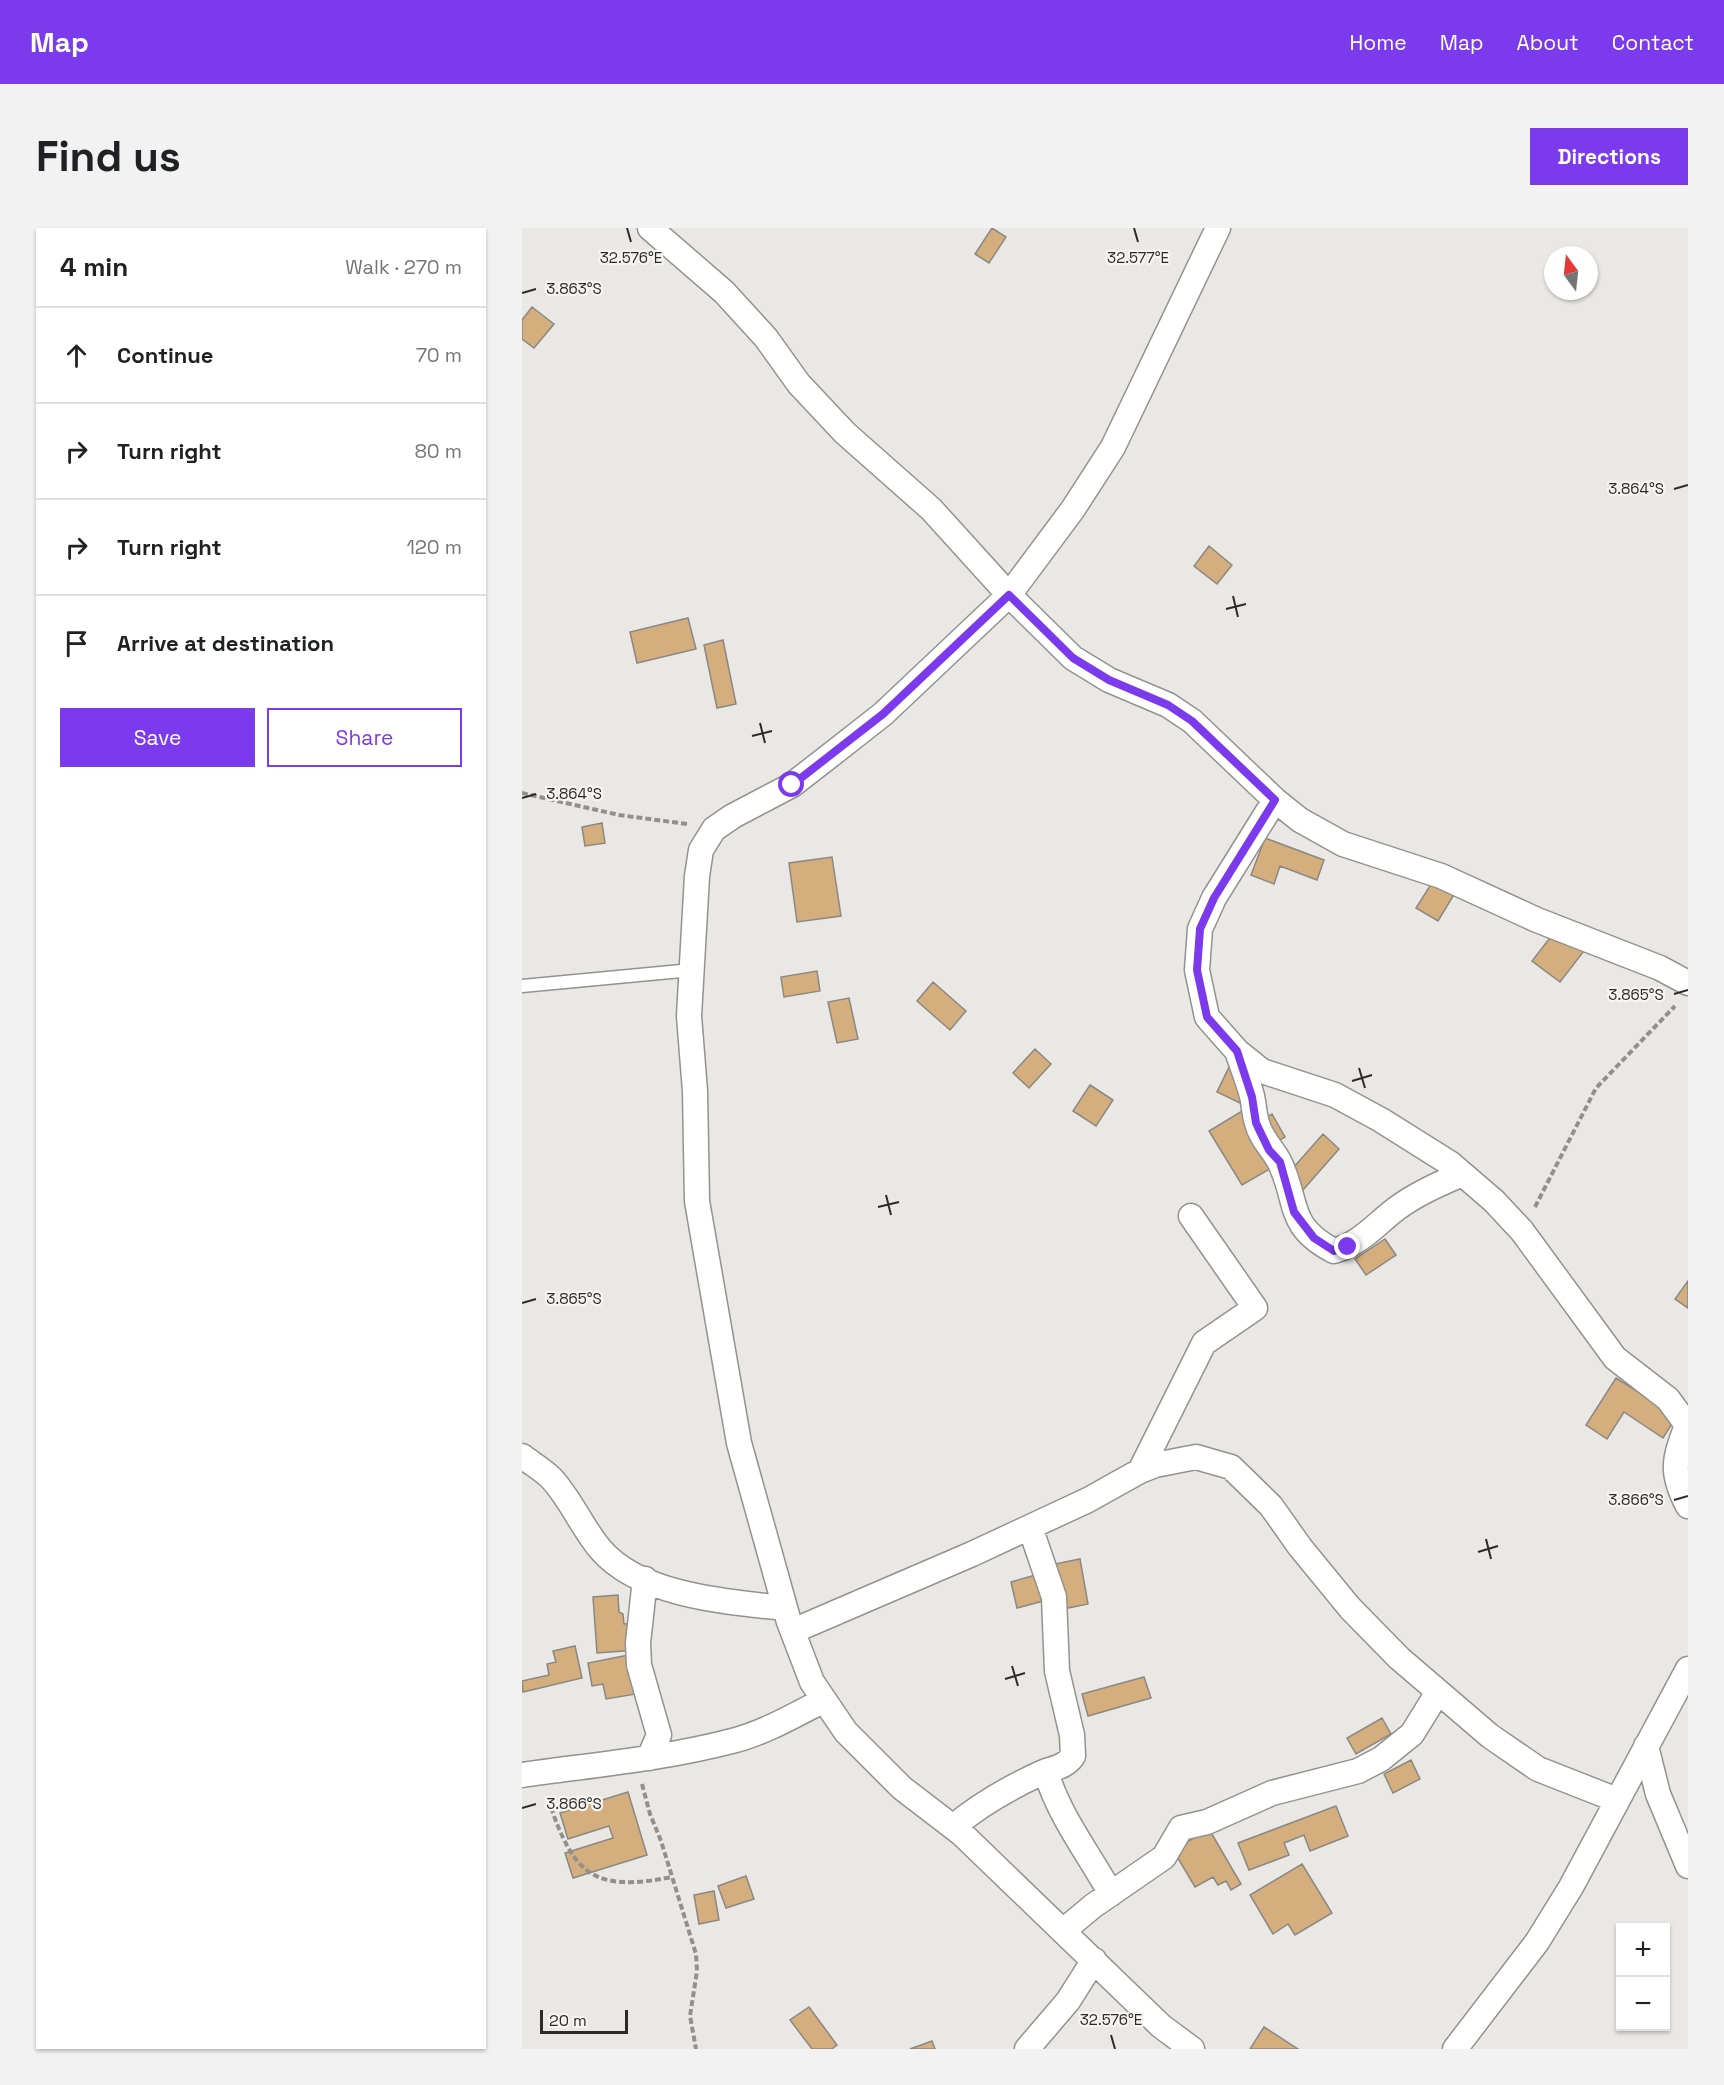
<!DOCTYPE html>
<html lang="en">
<head>
<meta charset="utf-8">
<style>
  :root { --surface:#fff; --page:#f2f2f2; --text:#202124; --muted:#757577; --line:#e0e0e0; --accent:#7c3aed }
  body { margin:0; font-family:"Space Grotesk",sans-serif; background:var(--page); color:var(--text) }
  .controls { position:absolute; right:18px; bottom:18px; display:grid; overflow:hidden; border-radius:0px; box-shadow:0 2px 4px #0004 }
  .controls button { width:54px; height:54px; display:grid; place-items:center; padding:0; border:0; border-bottom:2px solid var(--line); background:var(--surface); color:var(--text); font:30px sans-serif }
  .compass { position:absolute; left:1022px; top:18px; width:54px; height:54px; border-radius:50%; background:var(--surface); box-shadow:0 2px 4px #0004; rotate:345deg }
  .scale { position:absolute; left:18px; bottom:15px; width:88px; box-sizing:border-box; padding-left:6px; border:3px solid #2c2b29; border-top:0; font-size:16px; line-height:21px; white-space:nowrap; color:#2c2b29; -webkit-text-stroke:4px #f7f5f1; paint-order:stroke }
  .stop { position:absolute; width:18px; height:18px; margin:-14px; border:4px solid #7c3aed; border-radius:50%; background:#fff }
  .stop.end { background:#7c3aed; border-color:#fff; box-shadow:0 2px 6px #0008 }
  .list { margin:0; padding:0; list-style:none }
  h2 { display:flex; justify-content:space-between; align-items:center; height:78px; margin:0; padding:0 24px; font-size:26px }
  h2 small { font-size:20px; font-weight:400; color:var(--muted) }
  .list li { display:grid; grid-template-columns:39px 1fr auto; gap:18px; align-items:center; box-sizing:border-box; height:96px; padding:0 24px; border-top:2px solid var(--line) }
  .list b { display:block; font-size:22px; white-space:nowrap }
  .list em { font-size:20px; font-style:normal; color:var(--muted) }
  .actions { display:flex; gap:12px; padding:18px 24px }
  .actions a { flex:1; padding:14px 0; border:2px solid var(--accent); border-radius:0px; text-align:center; font-size:21px; color:var(--accent) }
  .actions .main { background:var(--accent); color:#fff }
  .icon { flex:none; width:33px; height:33px; fill:none; stroke:currentColor; stroke-width:2; stroke-linecap:round; stroke-linejoin:round }
  .map { position:relative; flex:none; width:1166px; height:1821px; overflow:hidden; border-radius:0px }
  header { display:flex; align-items:center; gap:36px; box-sizing:border-box; height:84px; padding:0 30px; background:var(--accent); color:#fff }
  header strong { font-size:28px }
  nav { display:flex; gap:33px; margin-inline-start:auto; font-size:21px }
  .intro { display:flex; align-items:center; justify-content:space-between; box-sizing:border-box; height:144px; padding:0 36px }
  h1 { margin:0; font-size:42px }
  .button { padding:15px 27px; border-radius:0px; background:var(--accent); color:#fff; font-size:21px; font-weight:700 }
  main { display:flex; gap:36px; padding:0 36px }
  aside { flex:1; background:var(--surface); border-radius:0px; box-shadow:0 2px 4px #0004 }
  .map>svg:first-child { display:block }
</style>
</head>
<body>
<header>
<strong>Map</strong>
<nav><a>Home</a><a>Map</a><a>About</a><a>Contact</a></nav>
</header>
<div class="intro"><h1>Find us</h1><a class="button">Directions</a></div>
<main>
<aside>
<h2>4 min<small>Walk · 270 m</small></h2>
<ul class="list">
<li><svg class="icon" aria-label="ahead" viewBox="0 0 24 24"><path d="M12 20V5M6 11l6-6 6 6"/></svg><div><b>Continue</b></div><em>70 m</em></li>
<li><svg class="icon" aria-label="right" viewBox="0 0 24 24"><path d="M7 20v-9h11M14 6l5 5-5 5"/></svg><div><b>Turn right</b></div><em>80 m</em></li>
<li><svg class="icon" aria-label="right" viewBox="0 0 24 24"><path d="M7 20v-9h11M14 6l5 5-5 5"/></svg><div><b>Turn right</b></div><em>120 m</em></li>
<li><svg class="icon" aria-label="arrive" viewBox="0 0 24 24"><path d="M6 21V4h12l-3 4 3 4H6"/></svg><div><b>Arrive at destination</b></div></li>
</ul>
<div class="actions"><a class="main">Save</a><a>Share</a></div>
</aside>
<div class="map">
<svg width="1166" height="1821" viewBox="0 0 1166 1821">
  <rect width="100%" height="100%" fill="#eae8e4"/>
  <!-- building -->
  <path fill="#d4ae7c" stroke="#8b8884" stroke-width="1.5" d="M470 0 484 9 467 35 453 26Z
    M10 79 32 96 12 120 0 111V92Z
    M687 318 710 337 695 356 672 338Z
    M166 390 174 421 115 435 108 404Z
    M201 412 214 476 195 480 182 417Z
    M80 595 83 615 63 618 60 599Z
    M743 610 802 632 795 652 758 638 752 656 729 647Z
    M310 629 319 688 275 694 267 635Z
    M918 642 939 655 916 693 894 680Z
    M1034 702 1062 723 1038 754 1010 733Z
    M295 743 298 763 262 769 259 749Z
    M411 754 444 783 428 802 395 773Z
    M327 770 336 811 315 815 306 774Z
    M513 821 529 836 507 860 491 845Z
    M710 833 724 862 718 875 695 864Z
    M568 857 591 872 574 898 551 883Z
    M725 880 734 895 750 886 763 909 748 918 758 935 720 957 687 903Z
    M801 906 817 921 781 962 764 948Z
    M863 1011 874 1027 844 1047 833 1031Z
    M1166 1053V1080L1153 1071Z
    M1094 1150 1155 1188 1141 1210 1102 1184 1085 1211 1064 1197Z
    M558 1331 566 1376 541 1381 533 1336Z
    M521 1345 529 1371 495 1380 489 1354Z
    M96 1367 97 1384 101 1386 102 1396 113 1395 115 1422 75 1425 71 1369Z
    M53 1418 60 1450 1 1464 0 1453 27 1447 25 1436 34 1434 31 1423Z
    M112 1426 120 1465 84 1471 81 1456 70 1458 66 1435Z
    M622 1449 629 1470 566 1488 560 1466Z
    M860 1490 869 1506 834 1526 825 1510Z
    M889 1532 898 1551 871 1565 862 1546Z
    M106 1564 125 1627 51 1650 43 1625 91 1610 87 1598 46 1611 38 1585Z
    M814 1578 826 1608 788 1623 782 1607 762 1615 767 1627 727 1642 716 1615Z
    M687 1601 719 1656 709 1662 704 1653 696 1657 691 1649 673 1659 651 1622Z
    M780 1636 810 1685 773 1707 766 1696 751 1706 728 1667Z
    M224 1648 232 1671 204 1680 196 1658Z
    M192 1663 197 1692 177 1696 172 1667Z
    M287 1779 315 1817 310 1821H290L268 1792Z
    M742 1799 776 1821H728Z
    M410 1813 413 1821H388Z"/>
  <g fill="none" stroke-linecap="round" stroke-linejoin="round">
    <!-- lane casing -->
    <g stroke="#94928e" stroke-width="15">
      <path id="lane" d="M0 758 170 742"/>
    </g>
    <!-- street casing -->
    <g stroke="#94928e" stroke-width="27">
      <path id="street" d="M128 0 202 64 244 110 277 156 323 205 409 281 487 367 551 430 587 452 646 477 670 493 753 572 778 592 821 616 919 648 1015 692 1138 740 1166 755
        M753 572 692 670 678 701 675 742 685 789 715 823 740 843 813 867 859 892 929 936 972 973 1000 1003 1093 1130 1146 1171 1165 1197C1152 1232 1148 1244 1166 1278
        M715 823C720 838 726 853 730 868 732 876 732 886 735 895 739 911 751 921 758 935 777 975 764 998 812 1023 838 1016 853 997 874 981 894 966 917 956 940 946
        M0 1228C9 1235 21 1242 29 1250 49 1271 60 1300 79 1322 119 1368 206 1374 263 1380
        M618 1243 682 1115 733 1080 669 988
        M123 1351 116 1415 117 1437 137 1507 127 1530
        M271 1403 450 1326 566 1272 618 1243 633 1237 674 1229 709 1239 749 1278 778 1319 828 1380 877 1430 968 1508 1016 1541 1095 1572
        M1124 1518 1136 1566 1166 1638
        M524 1544C537 1588 567 1626 589 1666
        M0 1547C70 1537 141 1531 210 1513 242 1505 273 1487 302 1472
        M431 1599C456 1578 485 1561 515 1547 528 1540 542 1541 551 1528L550 1507 535 1443 532 1369 508 1299
        M541 1703 571 1678 642 1629 659 1600 685 1594 750 1565 836 1543 859 1531 890 1506 916 1464
        M505 1821 546 1773 572 1732
        M670 1821 639 1798 440 1606 380 1560 324 1504 290 1454 267 1394 217 1215 175 973 173 863 167 788 175 648 179 622 192 601 211 588 270 557 310 526 361 486 487 367 551 281 591 219 696 0
        M933 1821 1015 1714 1049 1659 1166 1441"/>
    </g>
    <!-- path -->
    <path stroke="#92908d" stroke-width="4" stroke-dasharray="6 3" stroke-linecap="butt" d="M0 565 97 587 165 596
      M1013 979 1074 860 1153 778
      M120 1556 128 1586 139 1613 174 1726 175 1743 168 1788 174 1821
      M26 1571C51 1645 69 1665 150 1649"/>
    <!-- lane -->
    <use href="#lane" stroke="#fff" stroke-width="12"/>
    <!-- street -->
    <use href="#street" stroke="#fff" stroke-width="24"/>
  </g>
  <g fill="none" stroke-linecap="round" stroke-linejoin="round">
    <!-- route -->
    <path stroke="#7c3aed" stroke-width="8" d="M270 557 361 486 487 367 551 430 587 452 646 477 670 493 753 572 692 670 678 701 675 742 685 789 715 823 730 869 734 895 747 922 758 934 772 984 792 1010 812 1023 826 1019"/>
  </g>
  <!-- ticks -->
  <path fill="none" stroke="#2c2b29" stroke-width="2" d="M105 0 109 14M612 0 616 14M0 65 14 61M1152 261 1166 257M711 368 716 389M704 381 724 376M238 495 243 515M230 508 250 503M0 570 14 566M1152 766 1166 762M837 840 843 860M830 853 850 847M364 967 369 987M356 979 377 974M0 1075 14 1071M1152 1272 1166 1268M964 1311 969 1331M956 1324 976 1318M490 1438 496 1458M483 1451 503 1445M0 1580 14 1576M589 1807 593 1821"/>
  <g font-size="15" text-anchor="middle" fill="#2c2b29" stroke="#f7f5f1" stroke-width="4.5" stroke-linejoin="round" paint-order="stroke">
    <text x="109" y="35">32.576°E</text>
    <text x="616" y="35">32.577°E</text>
    <text x="52" y="66">3.863°S</text>
    <text x="1114" y="266">3.864°S</text>
    <text x="52" y="571">3.864°S</text>
    <text x="1114" y="772">3.865°S</text>
    <text x="52" y="1076">3.865°S</text>
    <text x="1114" y="1277">3.866°S</text>
    <text x="52" y="1581">3.866°S</text>
    <text x="589" y="1797">32.576°E</text>
  </g>
</svg>
<div class="controls">
<button>+</button>
<button>−</button>
</div>
<svg class="compass" viewBox="-18 -18 36 36"><path d="M0-13l5 13h-10z" fill="#e53935"/><path d="M0 13l5-13h-10z" fill="#757577"/></svg>
<div class="scale">20 m</div>
<div class="stop" style="left:270px;top:557px"></div>
<div class="stop end" style="left:826px;top:1019px"></div>
</div>
</main>
</body>
</html>
